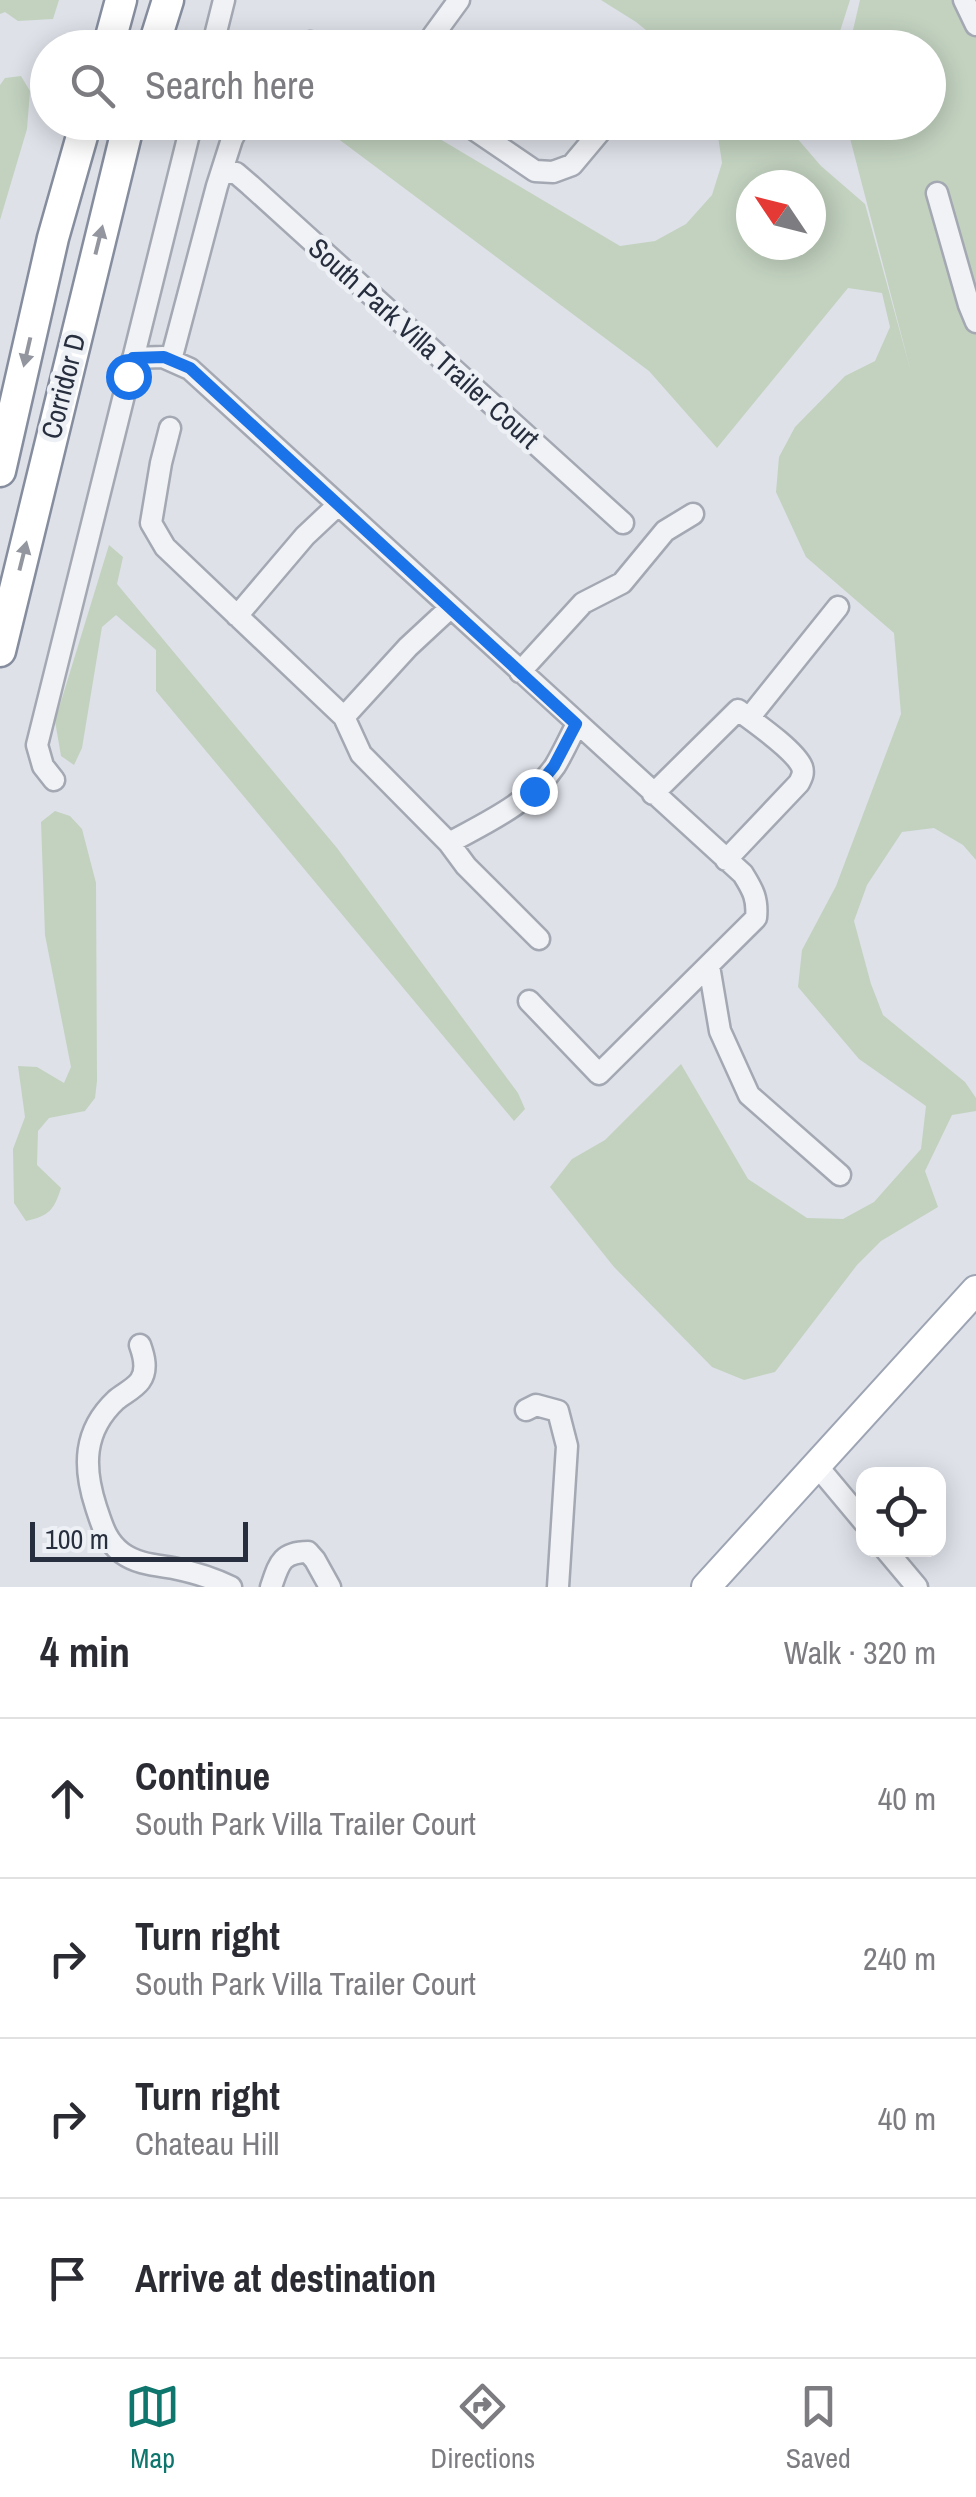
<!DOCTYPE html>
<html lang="en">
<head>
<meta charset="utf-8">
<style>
  :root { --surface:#fff; --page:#f2f2f3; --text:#2b2b33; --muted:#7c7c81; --line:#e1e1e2; --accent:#0f766e }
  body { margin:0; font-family:"Archivo Narrow",sans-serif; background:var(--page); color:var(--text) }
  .controls { position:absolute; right:30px; bottom:30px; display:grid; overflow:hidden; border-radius:20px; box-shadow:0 5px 25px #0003 }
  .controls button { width:90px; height:90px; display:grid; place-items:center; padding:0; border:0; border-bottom:2px solid var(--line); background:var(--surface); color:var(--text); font:50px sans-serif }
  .compass { position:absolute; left:736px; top:170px; width:90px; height:90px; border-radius:50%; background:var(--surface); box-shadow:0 5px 25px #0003; rotate:305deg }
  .scale { position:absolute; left:30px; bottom:25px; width:218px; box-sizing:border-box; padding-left:10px; border:5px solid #272e3e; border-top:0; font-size:28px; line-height:35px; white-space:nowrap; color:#272e3e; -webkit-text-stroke:8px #edf0f5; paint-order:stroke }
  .stop { position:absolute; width:30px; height:30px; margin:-22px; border:8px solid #1a73e8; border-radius:50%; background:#fff }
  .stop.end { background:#1a73e8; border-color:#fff; box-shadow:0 2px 10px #0008 }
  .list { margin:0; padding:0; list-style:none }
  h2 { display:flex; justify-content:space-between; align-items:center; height:130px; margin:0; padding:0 40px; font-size:42px }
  h2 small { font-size:32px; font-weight:400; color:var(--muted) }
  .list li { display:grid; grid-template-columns:65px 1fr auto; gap:30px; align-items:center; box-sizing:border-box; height:160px; padding:0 40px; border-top:2px solid var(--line) }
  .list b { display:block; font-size:38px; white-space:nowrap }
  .list p { margin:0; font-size:32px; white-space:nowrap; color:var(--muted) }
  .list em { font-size:32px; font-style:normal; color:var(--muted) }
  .icon { flex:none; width:55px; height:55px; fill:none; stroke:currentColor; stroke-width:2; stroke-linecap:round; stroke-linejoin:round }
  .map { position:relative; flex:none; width:976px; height:1587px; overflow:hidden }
  .search { position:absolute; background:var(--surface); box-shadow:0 5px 25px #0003; left:30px; right:30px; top:30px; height:110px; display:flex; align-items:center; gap:25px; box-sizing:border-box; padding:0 35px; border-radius:55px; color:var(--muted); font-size:38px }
  .sheet { height:770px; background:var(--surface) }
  nav { display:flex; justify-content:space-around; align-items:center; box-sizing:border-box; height:140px; border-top:2px solid var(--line); background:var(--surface); font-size:28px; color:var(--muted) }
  nav a { display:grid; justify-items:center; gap:5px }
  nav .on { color:var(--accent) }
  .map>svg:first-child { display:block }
</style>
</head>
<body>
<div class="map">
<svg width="976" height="1587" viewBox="0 0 976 1587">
  <rect width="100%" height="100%" fill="#dee1e8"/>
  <!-- green -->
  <path fill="#c2d2bf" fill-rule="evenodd" d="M0 0H59L53 19 18 21 5 12 0 14Z
    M601 0H850L835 47H667L636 22Z
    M860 0H976V860L963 845 934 828 902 832 867 885 854 921 871 984 883 1015 965 1082 976 1098V1111L952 1115 925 1171 938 1207 881 1241 857 1265 775 1372 744 1380 712 1367 614 1267 550 1187 572 1159 605 1140 681 1064 748 1179 807 1218 843 1219 874 1202 921 1149 926 1106 859 1059 798 987 802 950 836 886 901 714 894 633 806 557 776 492 779 457 795 427 845 376 875 361 890 327 882 293 848 288 717 448 649 371 317 123H413L620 246 655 241 686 224 712 195 722 163 716 123H784L821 166 865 204 911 372 846 123 928 122V48L849 47ZM751 185H811V245H751Z
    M21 76 30 91 27 129 0 220V85L5 78Z
    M109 545 123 557 117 584 337 848 518 1093 525 1109 514 1121 156 691V650L116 615 102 627 82 748 74 765 61 756 55 721Z
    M55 811 70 816 82 829 96 883 97 1081 95 1098 85 1111 49 1118 38 1131 37 1165 61 1188C54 1210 49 1216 26 1221L14 1203 13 1149 25 1117 18 1066 37 1067 64 1083 71 1067 45 935 41 822Z"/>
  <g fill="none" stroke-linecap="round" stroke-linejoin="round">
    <!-- minor casing -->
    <g stroke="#a3a8b2" stroke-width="25">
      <path id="minor" d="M964 0 976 25
        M212 48 224 0
        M287 48 310 42 339 48
        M424 48 459 0
        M463 122 535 171 553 172 572 165 608 122
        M222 171 236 173 250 185 623 523
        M937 193 969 305 976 322
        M133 358 163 357 190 369 743 874C753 890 758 899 756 918L599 1074 529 1001
        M171 360 217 186 232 139 241 122
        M170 428 161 463 151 523 165 547 344 717 361 754 449 843 466 866 539 939
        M237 616 305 536 338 505
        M520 672 583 603 622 583 665 531 693 514
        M344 717 408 647 450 608
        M749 718 838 607
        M54 780 43 766 37 745 192 122
        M653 794 738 710C754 722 795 750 802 767 804 773 802 777 799 783L726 860
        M449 843C487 822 530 803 555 766 563 753 570 737 577 724
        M709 966 720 1031 749 1095 840 1175
        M140 1345C144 1356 148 1370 140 1381 134 1389 123 1394 116 1400 83 1431 83 1467 96 1507 102 1525 106 1541 122 1553 137 1564 155 1565 173 1568 193 1572 213 1578 231 1587
        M526 1410 536 1405 558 1411 567 1446 558 1587
        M818 1467 864 1522
        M886 1550 917 1587
        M271 1587C279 1564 281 1552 308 1552L315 1560 330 1587"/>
    </g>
    <!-- major casing -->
    <g stroke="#9da4b3" stroke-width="32">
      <path id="major" d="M706 1587 976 1290"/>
    </g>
    <!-- highway casing -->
    <g stroke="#858d9e" stroke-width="35">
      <path id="highway" d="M108 48 121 0
        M153 48 168 0
        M0 471 53 238 86 122
        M0 651 129 122"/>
    </g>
    <!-- minor -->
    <use href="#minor" stroke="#f1f2f6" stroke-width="20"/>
    <!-- major -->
    <use href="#major" stroke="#fff" stroke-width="28"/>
    <!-- highway -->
    <use href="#highway" stroke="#fff" stroke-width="30"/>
  </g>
  <!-- one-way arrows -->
  <defs><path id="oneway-solid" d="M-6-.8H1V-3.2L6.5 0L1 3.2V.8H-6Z" transform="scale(2.5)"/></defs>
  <g fill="#93969e">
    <use href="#oneway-solid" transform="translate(99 240) rotate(-76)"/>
    <use href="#oneway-solid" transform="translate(27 352) rotate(103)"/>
    <use href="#oneway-solid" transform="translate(23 556) rotate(-76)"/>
  </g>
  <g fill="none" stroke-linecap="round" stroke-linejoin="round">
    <!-- route -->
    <path stroke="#1a73e8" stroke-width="12" d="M128 376 133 358 164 357 190 368 576 724 554 766 534 791"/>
  </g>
  <g text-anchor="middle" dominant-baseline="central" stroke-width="9" stroke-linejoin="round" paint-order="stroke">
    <!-- street labels -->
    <g font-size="28" fill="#272e3e" stroke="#edf0f5">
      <text transform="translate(424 343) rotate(42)">South Park Villa Trailer Court</text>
      <text transform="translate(63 386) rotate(-76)">Corridor D</text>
    </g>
  </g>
</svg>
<div class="controls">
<button><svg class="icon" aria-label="locate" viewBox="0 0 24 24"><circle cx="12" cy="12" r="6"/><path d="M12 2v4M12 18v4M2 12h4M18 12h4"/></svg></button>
</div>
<svg class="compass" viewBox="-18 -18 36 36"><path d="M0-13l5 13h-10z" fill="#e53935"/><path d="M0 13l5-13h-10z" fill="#7c7c81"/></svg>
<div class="scale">100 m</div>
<div class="stop" style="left:128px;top:376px"></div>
<div class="stop end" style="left:534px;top:791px"></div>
<div class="search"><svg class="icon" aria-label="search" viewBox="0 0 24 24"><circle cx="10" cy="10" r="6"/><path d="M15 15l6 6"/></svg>Search here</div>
</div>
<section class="sheet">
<h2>4 min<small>Walk · 320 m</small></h2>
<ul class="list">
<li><svg class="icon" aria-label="ahead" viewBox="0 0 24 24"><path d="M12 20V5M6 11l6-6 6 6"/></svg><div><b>Continue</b><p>South Park Villa Trailer Court</p></div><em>40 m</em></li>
<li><svg class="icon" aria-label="right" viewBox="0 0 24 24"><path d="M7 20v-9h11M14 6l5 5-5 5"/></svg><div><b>Turn right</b><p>South Park Villa Trailer Court</p></div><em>240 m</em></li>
<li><svg class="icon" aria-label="right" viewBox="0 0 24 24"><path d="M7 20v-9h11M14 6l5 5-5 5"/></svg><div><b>Turn right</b><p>Chateau Hill</p></div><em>40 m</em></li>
<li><svg class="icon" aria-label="arrive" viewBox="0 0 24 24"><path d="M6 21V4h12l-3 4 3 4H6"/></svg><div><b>Arrive at destination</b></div></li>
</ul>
</section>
<nav>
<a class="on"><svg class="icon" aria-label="map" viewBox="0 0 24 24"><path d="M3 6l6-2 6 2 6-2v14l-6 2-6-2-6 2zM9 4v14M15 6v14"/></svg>Map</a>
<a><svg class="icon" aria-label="directions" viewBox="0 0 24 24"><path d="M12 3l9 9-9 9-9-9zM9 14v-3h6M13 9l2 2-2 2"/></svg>Directions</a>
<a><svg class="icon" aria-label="saved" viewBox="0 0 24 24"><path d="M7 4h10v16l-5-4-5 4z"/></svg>Saved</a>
</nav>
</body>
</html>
